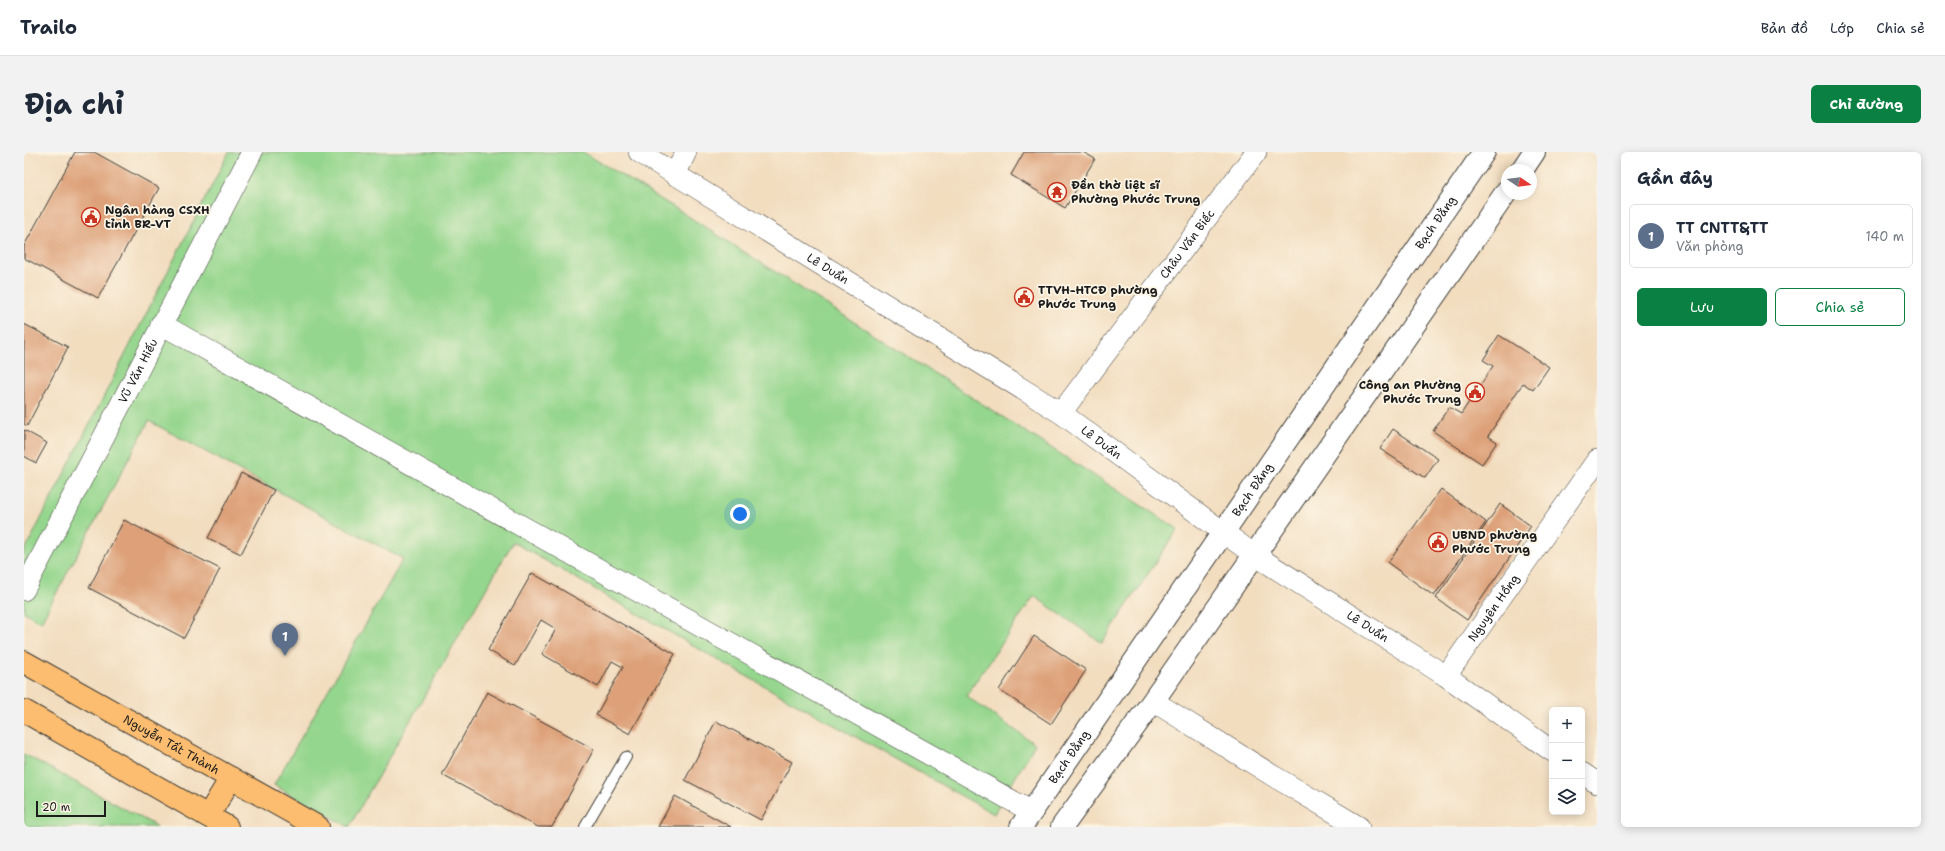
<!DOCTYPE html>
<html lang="vi">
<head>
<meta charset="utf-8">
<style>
  :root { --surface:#fff; --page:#f2f2f3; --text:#1f2937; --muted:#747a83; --line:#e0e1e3; --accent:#0b8043 }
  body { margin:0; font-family:"Shantell Sans",sans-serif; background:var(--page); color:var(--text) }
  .controls { position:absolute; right:12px; bottom:12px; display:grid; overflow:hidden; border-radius:6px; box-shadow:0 2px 10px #0003 }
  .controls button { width:36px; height:36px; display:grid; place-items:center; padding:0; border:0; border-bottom:1px solid var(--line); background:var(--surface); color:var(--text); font:20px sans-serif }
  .compass { position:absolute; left:1477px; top:12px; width:36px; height:36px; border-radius:50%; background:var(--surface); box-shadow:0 2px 10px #0003; rotate:103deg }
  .scale { position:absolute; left:12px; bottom:10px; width:70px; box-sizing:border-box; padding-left:4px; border:2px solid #1c1c1c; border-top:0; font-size:11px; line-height:14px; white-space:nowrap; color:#1c1c1c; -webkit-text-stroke:3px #fcf5e5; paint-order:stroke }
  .you { position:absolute; left:716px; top:362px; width:14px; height:14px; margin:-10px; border:3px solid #fff; border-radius:50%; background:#1a73e8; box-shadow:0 0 0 6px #1a73e833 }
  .badge { display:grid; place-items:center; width:26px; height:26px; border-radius:50%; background:var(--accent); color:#fff; font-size:13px; font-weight:700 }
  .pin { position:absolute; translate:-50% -33px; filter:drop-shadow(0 1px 2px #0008) }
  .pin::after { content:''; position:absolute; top:21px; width:14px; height:12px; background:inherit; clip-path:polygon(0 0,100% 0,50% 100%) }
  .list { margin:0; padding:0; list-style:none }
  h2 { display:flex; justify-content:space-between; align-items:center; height:52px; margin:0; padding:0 16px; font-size:17px }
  h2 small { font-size:13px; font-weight:400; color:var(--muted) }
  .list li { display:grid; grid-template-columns:26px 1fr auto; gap:12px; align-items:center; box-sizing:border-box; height:64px; margin:0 8px 8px; padding:0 8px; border:1px solid var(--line); border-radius:6px }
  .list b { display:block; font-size:15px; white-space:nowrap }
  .list p { margin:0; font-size:13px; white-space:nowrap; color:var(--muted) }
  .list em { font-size:13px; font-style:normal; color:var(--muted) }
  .actions { display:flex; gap:8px; padding:12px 16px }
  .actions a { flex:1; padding:9px 0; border:1px solid var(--accent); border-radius:6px; text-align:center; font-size:14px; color:var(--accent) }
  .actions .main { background:var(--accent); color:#fff }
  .icon { flex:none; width:22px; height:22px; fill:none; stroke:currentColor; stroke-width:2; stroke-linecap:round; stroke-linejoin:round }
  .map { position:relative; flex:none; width:1573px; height:675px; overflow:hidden; border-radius:6px }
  header { display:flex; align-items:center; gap:24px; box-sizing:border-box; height:56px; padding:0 20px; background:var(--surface); border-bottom:1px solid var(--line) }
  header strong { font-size:19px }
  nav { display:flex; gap:22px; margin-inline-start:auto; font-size:14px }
  .intro { display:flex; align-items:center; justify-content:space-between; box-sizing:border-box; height:96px; padding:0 24px }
  h1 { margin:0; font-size:28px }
  .button { padding:10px 18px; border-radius:6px; background:var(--accent); color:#fff; font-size:14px; font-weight:700 }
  main { display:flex; gap:24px; padding:0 24px }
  aside { flex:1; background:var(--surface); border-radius:6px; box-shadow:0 2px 10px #0003 }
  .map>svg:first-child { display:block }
</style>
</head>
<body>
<header>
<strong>Trailo</strong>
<nav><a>Bản đồ</a><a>Lớp</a><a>Chia sẻ</a></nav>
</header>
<div class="intro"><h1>Địa chỉ</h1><a class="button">Chỉ đường</a></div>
<main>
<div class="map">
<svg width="1573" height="675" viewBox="0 0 1573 675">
  <rect width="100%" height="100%" fill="#fcf5e5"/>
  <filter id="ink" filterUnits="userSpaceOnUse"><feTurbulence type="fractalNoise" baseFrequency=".025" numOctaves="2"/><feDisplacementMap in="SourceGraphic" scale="8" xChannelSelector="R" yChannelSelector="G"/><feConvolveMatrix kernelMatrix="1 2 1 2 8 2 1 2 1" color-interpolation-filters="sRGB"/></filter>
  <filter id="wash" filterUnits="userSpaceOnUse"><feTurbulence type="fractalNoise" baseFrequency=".012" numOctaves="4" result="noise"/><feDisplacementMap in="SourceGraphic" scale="16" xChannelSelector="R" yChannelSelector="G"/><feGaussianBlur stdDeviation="0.9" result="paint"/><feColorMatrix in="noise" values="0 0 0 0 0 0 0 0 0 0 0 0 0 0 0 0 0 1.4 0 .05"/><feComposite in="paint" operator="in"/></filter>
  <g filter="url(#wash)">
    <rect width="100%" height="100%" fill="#f2ddbf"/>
    <!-- green -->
    <path fill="#94d68d" stroke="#587954" d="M205 0H559L656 59 1154 377 1078 491 1010 444 942 544 1011 592 970 662 708 516 489 390 325 675 250 633 379 407 125 269 17 470 0 460V400Z
      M0 602 134 675H0Z"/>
    <g id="blocks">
      <!-- building -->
      <path fill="#dda078" d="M51 0H70L135 36 74 146 0 106V94Z
        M1000 0H1059L1071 7 1041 56 987 23Z
        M0 172 44 195 3 274 0 272Z
        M1475 183 1525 215 1509 238 1499 231 1464 284 1473 290 1458 312 1409 279 1425 255 1437 262 1469 214 1459 208Z
        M1369 277 1414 307 1401 326 1356 297Z
        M0 278 23 291 12 311 0 304Z
        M217 321 250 338 217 402 184 386Z
        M1417 337 1462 370 1410 444 1364 411Z
        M1476 352 1507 374 1443 468 1412 446Z
        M100 368 196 417 160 486 65 436Z
        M508 421 651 502 606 582 572 563 599 515 588 509 574 535 518 502 532 477 517 468 491 514 464 498Z
        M1010 484 1062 518 1027 572 975 538Z
        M463 540 570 597 528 675H514L418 623Z
        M692 569 768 610 737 668 661 628Z
        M651 644 707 675H634Z"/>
    </g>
  </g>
  <g filter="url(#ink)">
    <use href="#blocks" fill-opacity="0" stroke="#3c3934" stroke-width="1"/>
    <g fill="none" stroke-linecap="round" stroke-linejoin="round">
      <!-- service casing -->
      <g stroke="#3c3934" stroke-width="12">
        <path id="service" d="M561 675 602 605"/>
      </g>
      <!-- minor casing -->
      <g stroke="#3c3934" stroke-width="22">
        <g id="minor">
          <path id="s1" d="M615 0 1037 261 1229 402 1422 524 1528 599"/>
          <path d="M651 23 662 0"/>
          <path d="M137 172 1008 660"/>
          <path id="s2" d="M1037 261 1232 0"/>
          <path id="s3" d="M0 438 228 0"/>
          <path id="s4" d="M1422 524 1573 308"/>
          <path d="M1129 549 1251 625 1335 675"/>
          <path d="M1558 621 1573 631"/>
        </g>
      </g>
      <!-- tertiary casing -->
      <g stroke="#3c3934" stroke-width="24">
        <g id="tertiary">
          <path d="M1498 18 1510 0"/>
          <path id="s5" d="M997 675 1460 0"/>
          <path d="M1038 675 1129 549 1483 39"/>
        </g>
      </g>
      <!-- primary casing -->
      <g stroke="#3c3934" stroke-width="24">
        <g id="primary">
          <path id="s6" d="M0 510 294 675"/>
          <path d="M0 559 203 675"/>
          <path d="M184 664 207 626"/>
        </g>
      </g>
      <!-- service -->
      <use href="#service" stroke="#fff" stroke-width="10"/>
      <!-- minor -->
      <use href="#minor" stroke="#fff" stroke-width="21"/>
      <!-- tertiary -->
      <use href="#tertiary" stroke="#fff" stroke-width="22"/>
      <!-- primary -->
      <use href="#primary" stroke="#fcbd6f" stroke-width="22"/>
    </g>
  </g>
  <!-- icons -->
  <defs>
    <g id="temple-ring" transform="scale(1)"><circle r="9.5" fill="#fcf5e5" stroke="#c8321e" stroke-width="1.5"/><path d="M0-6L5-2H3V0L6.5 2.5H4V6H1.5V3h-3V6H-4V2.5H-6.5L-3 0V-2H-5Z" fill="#c8321e"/></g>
    <g id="civic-ring" transform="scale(1)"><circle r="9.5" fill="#fcf5e5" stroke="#c8321e" stroke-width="1.5"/><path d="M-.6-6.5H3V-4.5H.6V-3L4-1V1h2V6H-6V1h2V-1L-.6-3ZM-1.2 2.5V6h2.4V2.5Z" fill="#c8321e"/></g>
  </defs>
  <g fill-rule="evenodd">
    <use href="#temple-ring" x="1033" y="40"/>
    <use href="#civic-ring" x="67" y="65"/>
    <use href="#civic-ring" x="1000" y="145"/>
    <use href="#civic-ring" x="1451" y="240"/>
    <use href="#civic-ring" x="1414" y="390"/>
  </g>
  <g text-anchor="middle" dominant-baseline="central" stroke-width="3.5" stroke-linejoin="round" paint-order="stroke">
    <!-- poi labels -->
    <g font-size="12" font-weight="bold" fill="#1c1c1c" stroke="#fcf5e5" text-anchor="start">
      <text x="1047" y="33">Đền thờ liệt sĩ<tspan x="1047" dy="14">Phường Phước Trung</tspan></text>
      <text x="81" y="58">Ngân hàng CSXH<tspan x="81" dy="14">tỉnh BR-VT</tspan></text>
      <text x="1014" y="138">TTVH-HTCĐ phường<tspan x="1014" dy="14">Phước Trung</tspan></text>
      <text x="1437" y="233" text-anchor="end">Công an Phường<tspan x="1437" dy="14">Phước Trung</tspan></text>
      <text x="1428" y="383">UBND phường<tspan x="1428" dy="14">Phước Trung</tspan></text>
    </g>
    <!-- street labels -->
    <g font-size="12" fill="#1c1c1c" stroke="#fcf5e5">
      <text stroke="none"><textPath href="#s5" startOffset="733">Bạch Đằng</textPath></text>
      <text stroke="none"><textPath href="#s2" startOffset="211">Châu Văn Biếc</textPath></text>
      <text stroke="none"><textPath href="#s1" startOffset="222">Lê Duẩn</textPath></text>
      <text stroke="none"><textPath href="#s3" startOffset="247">Vũ Văn Hiếu</textPath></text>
      <text stroke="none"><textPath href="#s1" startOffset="546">Lê Duẩn</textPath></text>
      <text stroke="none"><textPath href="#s5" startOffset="409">Bạch Đằng</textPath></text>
      <text stroke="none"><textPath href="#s4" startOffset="83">Nguyên Hồng</textPath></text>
      <text stroke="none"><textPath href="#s1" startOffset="870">Lê Duẩn</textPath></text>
      <text stroke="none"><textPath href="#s6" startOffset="169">Nguyễn Tất Thành</textPath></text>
      <text stroke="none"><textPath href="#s5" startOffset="85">Bạch Đằng</textPath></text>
    </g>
  </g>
</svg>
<div class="controls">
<button>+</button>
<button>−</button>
<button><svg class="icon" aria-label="layers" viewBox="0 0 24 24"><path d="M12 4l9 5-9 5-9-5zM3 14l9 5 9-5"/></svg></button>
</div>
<svg class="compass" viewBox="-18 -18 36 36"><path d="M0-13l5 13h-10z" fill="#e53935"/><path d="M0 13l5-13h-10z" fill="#747a83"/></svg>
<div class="scale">20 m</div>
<div class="you"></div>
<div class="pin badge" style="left:261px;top:504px;background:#5c6f8a">1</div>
</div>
<aside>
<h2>Gần đây<small></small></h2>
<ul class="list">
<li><span class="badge" style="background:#5c6f8a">1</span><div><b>TT CNTT&amp;TT</b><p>Văn phòng</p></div><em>140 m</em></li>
</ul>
<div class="actions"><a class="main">Lưu</a><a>Chia sẻ</a></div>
</aside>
</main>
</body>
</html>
